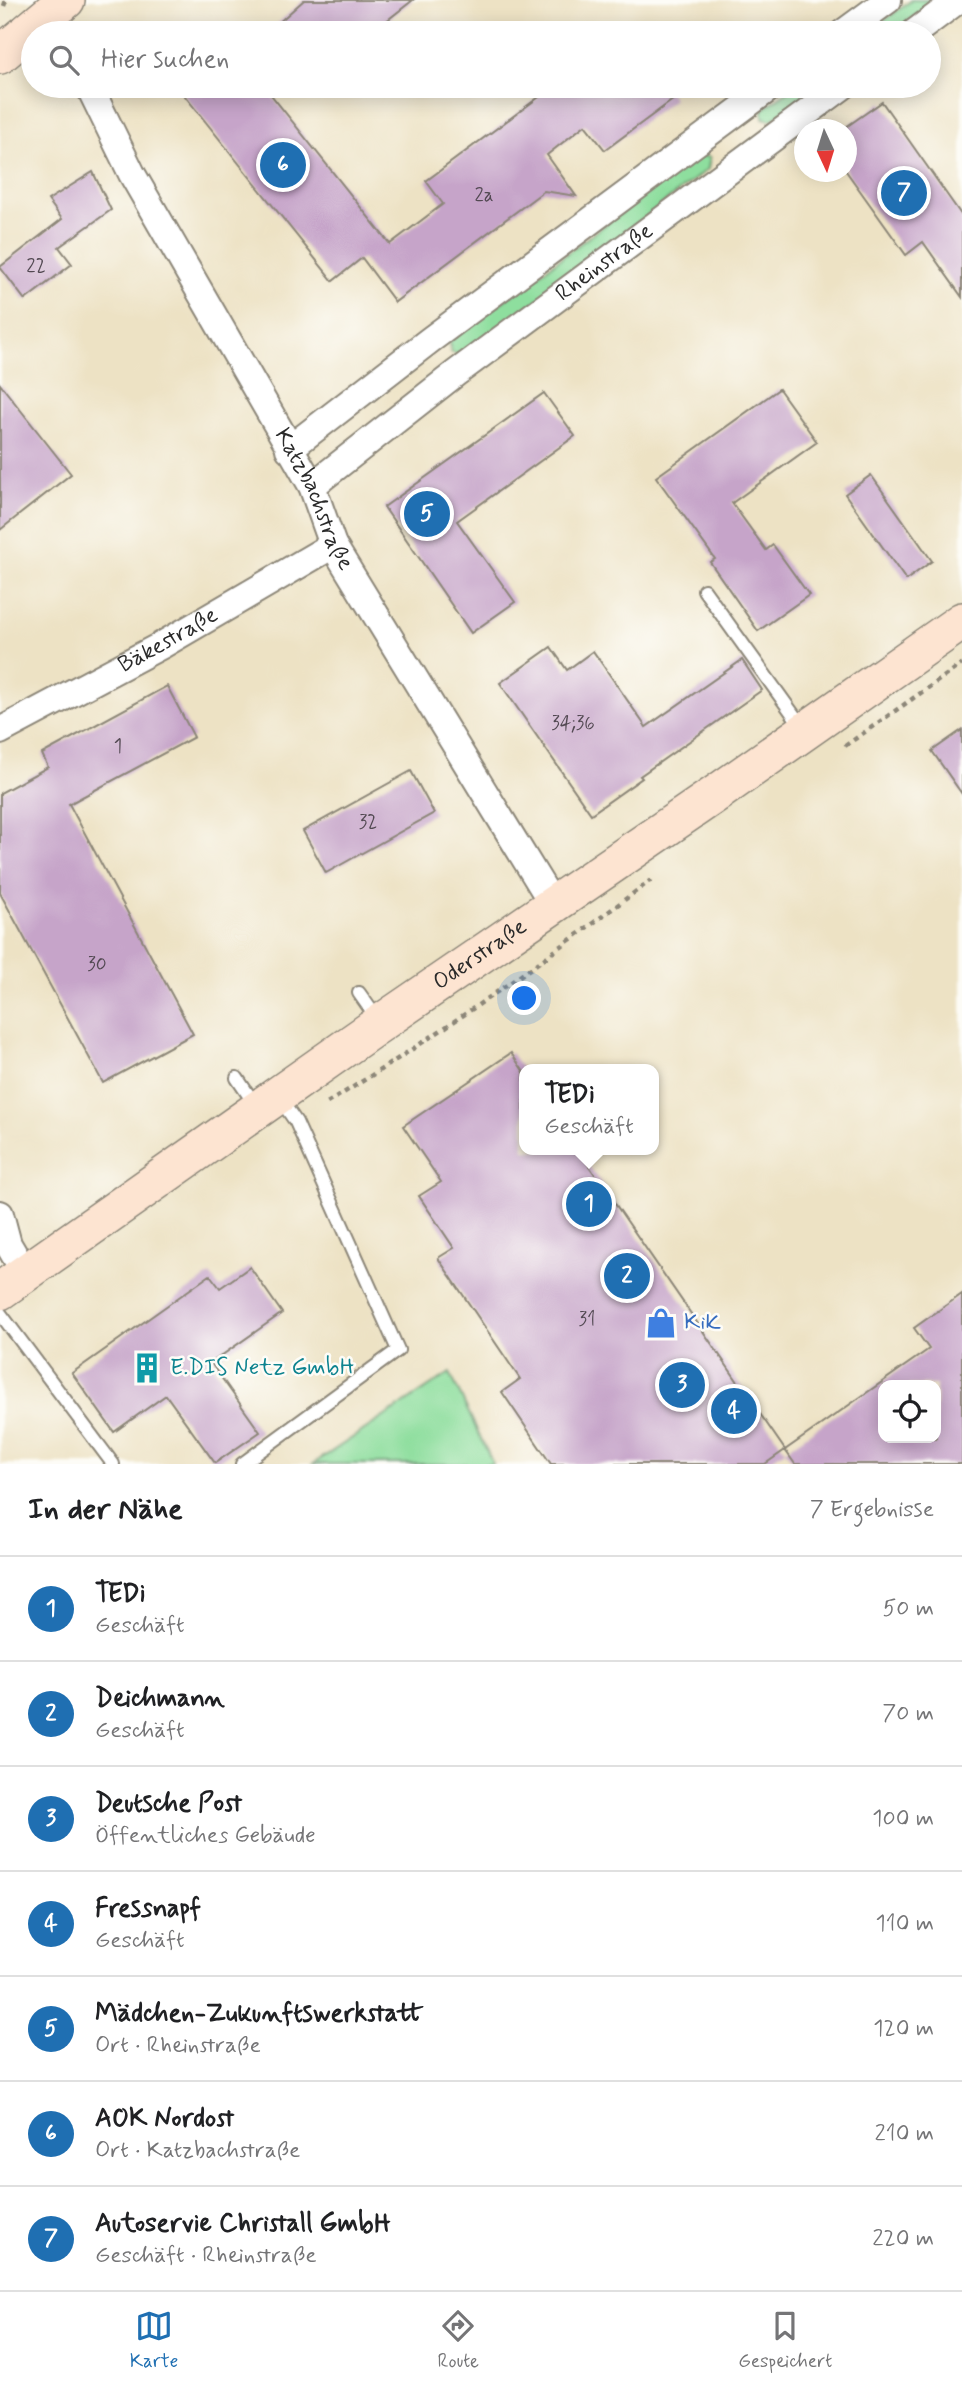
<!DOCTYPE html>
<html lang="de">
<head>
<meta charset="utf-8">
<style>
  :root { --surface:#fff; --page:#f6f6f6; --text:#202124; --muted:#757577; --line:#e0e0e0; --accent:#1f6fb2 }
  body { margin:0; font-family:Mynerve,sans-serif; background:var(--page); color:var(--text) }
  .controls { position:absolute; right:21px; bottom:21px; display:grid; overflow:hidden; border-radius:14px; box-shadow:0 4px 18px #0003 }
  .controls button { width:63px; height:63px; display:grid; place-items:center; padding:0; border:0; border-bottom:2px solid var(--line); background:var(--surface); color:var(--text); font:35px sans-serif }
  .compass { position:absolute; left:794px; top:119px; width:63px; height:63px; border-radius:50%; background:var(--surface); box-shadow:0 4px 18px #0003; rotate:176deg }
  .you { position:absolute; left:525px; top:999px; width:24px; height:24px; margin:-18px; border:5px solid #fff; border-radius:50%; background:#1a73e8; box-shadow:0 0 0 10px #1a73e833 }
  .badge { display:grid; place-items:center; width:46px; height:46px; border-radius:50%; background:var(--accent); color:#fff; font-size:23px; font-weight:700 }
  .pin { position:absolute; translate:-50% -50%; border:4px solid #fff; box-shadow:0 2px 7px #0006 }
  .popup { position:absolute; left:519px; top:1064px; width:140px; height:91px; box-sizing:border-box; display:grid; place-content:center; border-radius:14px; background:var(--surface); filter:drop-shadow(0 2px 5px #0005); font-size:23px; white-space:nowrap; color:var(--muted) }
  .popup b { font-size:26px; color:var(--text) }
  .popup::after { content:''; position:absolute; left:50%; top:100%; margin-left:-14px; border:14px solid transparent; border-top-color:var(--surface) }
  .list { margin:0; padding:0; list-style:none }
  h2 { display:flex; justify-content:space-between; align-items:center; height:91px; margin:0; padding:0 28px; font-size:30px }
  h2 small { font-size:23px; font-weight:400; color:var(--muted) }
  .list li { display:grid; grid-template-columns:46px 1fr auto; gap:21px; align-items:center; box-sizing:border-box; height:105px; padding:0 28px; border-top:2px solid var(--line) }
  .list b { display:block; font-size:26px; white-space:nowrap }
  .list p { margin:0; font-size:23px; white-space:nowrap; color:var(--muted) }
  .list em { font-size:23px; font-style:normal; color:var(--muted) }
  .icon { flex:none; width:38px; height:38px; fill:none; stroke:currentColor; stroke-width:2; stroke-linecap:round; stroke-linejoin:round }
  .map { position:relative; flex:none; width:962px; height:1464px; overflow:hidden }
  .search { position:absolute; background:var(--surface); box-shadow:0 4px 18px #0003; left:21px; right:21px; top:21px; height:77px; display:flex; align-items:center; gap:18px; box-sizing:border-box; padding:0 24px; border-radius:38px; color:var(--muted); font-size:26px }
  .sheet { height:826px; background:var(--surface) }
  nav { display:flex; justify-content:space-around; align-items:center; box-sizing:border-box; height:98px; border-top:2px solid var(--line); background:var(--surface); font-size:19px; color:var(--muted) }
  nav a { display:grid; justify-items:center; gap:4px }
  nav .on { color:var(--accent) }
  .map>svg:first-child { display:block }
</style>
</head>
<body>
<div class="map">
<svg width="962" height="1464" viewBox="0 0 962 1464">
  <rect width="100%" height="100%" fill="#fdfcf7"/>
  <filter id="ink" filterUnits="userSpaceOnUse"><feTurbulence type="fractalNoise" baseFrequency=".0143" numOctaves="2"/><feDisplacementMap in="SourceGraphic" scale="14" xChannelSelector="R" yChannelSelector="G"/><feConvolveMatrix kernelMatrix="1 2 1 2 8 2 1 2 1" color-interpolation-filters="sRGB"/></filter>
  <filter id="wash" filterUnits="userSpaceOnUse"><feTurbulence type="fractalNoise" baseFrequency=".00686" numOctaves="4" result="noise"/><feDisplacementMap in="SourceGraphic" scale="28" xChannelSelector="R" yChannelSelector="G"/><feGaussianBlur stdDeviation="1.57" result="paint"/><feColorMatrix in="noise" values="0 0 0 0 0 0 0 0 0 0 0 0 0 0 0 0 0 1.4 0 .05"/><feComposite in="paint" operator="in"/></filter>
  <g filter="url(#wash)">
    <rect width="100%" height="100%" fill="#ede2c4"/>
    <!-- green -->
    <path fill="#8ede9e" stroke="#5c8464" stroke-width="2" d="M912 0H937L891 33H867Z
      M795 86H819L771 120 763 118V109Z
      M698 155 710 157 708 169 463 357 451 352 450 341Z
      M450 1373 493 1464H313Z"/>
    <g id="blocks">
      <!-- building -->
      <path fill="#c6a4c9" fill-rule="evenodd" d="M304 0H413L371 33H267Z
        M177 86H264L390 244 443 204 426 181 539 97 530 86H665L674 99 605 150 585 125 547 155 576 196 544 191 395 302 362 258 333 281Z
        M882 102 962 216V297L923 242 906 255 846 171V127Z
        M93 172 111 210 59 247 72 264 25 300 0 267 62 219 48 200Z
        M0 384 71 474 0 530Z
        M779 389 817 442 732 503 766 550 773 545 809 595 758 631 710 562 715 559 656 477Z
        M544 393 575 436 457 521 515 602 471 633 384 507Z
        M871 475 932 561 906 580 845 494Z
        M551 647 567 670 593 651 646 727 742 660 762 690 640 776 642 778 591 814 500 683Z
        M167 686 194 737 69 804 193 1034 103 1083 0 893V793L48 767 42 754Z
        M962 730V794L932 751Z
        M411 771 434 813 326 873 303 831Z
        M511 1053 524 1072V1150H578L785 1450 765 1464H551L502 1392 520 1379 438 1258 454 1248 419 1196 441 1182 403 1126Z
        M250 1267 282 1313 211 1363 260 1432 215 1463 166 1395 114 1432 72 1373 210 1275 220 1288Z
        M962 1294V1464H795L785 1450 929 1349 914 1328ZM883 1385H936V1438H883Z"/>
    </g>
  </g>
  <g filter="url(#ink)">
    <use href="#blocks" fill-opacity="0" stroke="#8c8678" stroke-width="2"/>
    <g fill="none" stroke-linecap="round" stroke-linejoin="round">
      <!-- lane casing -->
      <g stroke="#8c8678" stroke-width="16">
        <path id="lane" d="M704 590 803 728
          M359 993 378 1020
          M237 1078 256 1106
          M0 1313 113 1464
          M242 1464 398 1350 296 1122 280 1099"/>
      </g>
      <!-- street casing -->
      <g stroke="#8c8678" stroke-width="30">
        <g id="street">
          <path d="M843 33 888 0"/>
          <path d="M914 33 958 0"/>
          <path id="s1" d="M89 86 132 174 312 486 333 545 554 906"/>
          <path d="M289 449 430 340 772 86"/>
          <path id="s2" d="M312 486 456 373 843 86"/>
          <path id="s3" d="M0 731 162 645 333 545"/>
          <path d="M0 1214 8 1244 25 1273"/>
        </g>
      </g>
      <!-- secondary casing -->
      <g stroke="#8c8678" stroke-width="40">
        <g id="secondary">
          <path d="M0 55 66 0"/>
          <path id="s4" d="M0 1291 372 1029 717 793 962 621"/>
        </g>
      </g>
      <!-- path -->
      <path stroke="#8c8678" stroke-width="4.5" stroke-dasharray="5 5" stroke-linecap="butt" d="M4 6 6 0
        M845 746 962 664
        M327 1103C439 1035 546 959 651 880"/>
      <!-- lane -->
      <use href="#lane" stroke="#fff" stroke-width="12"/>
      <!-- street -->
      <use href="#street" stroke="#fff" stroke-width="26"/>
      <!-- secondary -->
      <use href="#secondary" stroke="#fde4d1" stroke-width="37"/>
    </g>
  </g>
  <!-- icons -->
  <defs>
    <g id="shop-bare" transform="scale(2.415)"><path d="M-5-2.5h2.3a2.7 3.5 0 0 1 5.4 0H5L5.5 6h-11ZM-1.5-2.5h3a1.5 2.3 0 0 0-3 0Z" fill="#3f7fe0" stroke="#fdfcf7" stroke-width="2.5" paint-order="stroke"/></g>
    <g id="building-bare" transform="scale(2.415)"><path d="M-4-6H4V6H1V3H-1V6H-4ZM-2.5-4.3h1.7v1.8h-1.7ZM.8-4.3h1.7v1.8H.8ZM-2.5-1h1.7V.8h-1.7ZM.8-1h1.7V.8H.8Z" fill="#0f9aa8" stroke="#fdfcf7" stroke-width="2.5" paint-order="stroke"/></g>
  </defs>
  <g fill-rule="evenodd">
    <use href="#shop-bare" x="661" y="1323"/>
    <use href="#building-bare" x="147" y="1368"/>
  </g>
  <g text-anchor="middle" dominant-baseline="central" stroke-width="5" stroke-linejoin="round" paint-order="stroke">
    <!-- number labels -->
    <g font-size="19" fill="#524952">
      <text x="484" y="195">2a</text>
      <text x="36" y="266">22</text>
      <text x="573" y="723">34;36</text>
      <text x="118" y="746">1</text>
      <text x="368" y="822">32</text>
      <text x="97" y="964">30</text>
      <text x="587" y="1319">31</text>
    </g>
    <!-- street labels -->
    <g font-size="23" fill="#2b2b2b" stroke="#fdfcf7">
      <text stroke="none"><textPath href="#s2" startOffset="368">Rheinstraße</textPath></text>
      <text stroke="none"><textPath href="#s1" startOffset="471">Katzbachstraße</textPath></text>
      <text stroke="none"><textPath href="#s3" startOffset="191">Bäkestraße</textPath></text>
      <text stroke="none"><textPath href="#s4" startOffset="586">Oderstraße</textPath></text>
    </g>
    <!-- shop labels -->
    <g font-size="23" fill="#366cbe" stroke="#fdfcf7" text-anchor="start">
      <text x="684" y="1323">KiK</text>
    </g>
    <!-- culture labels -->
    <g font-size="23" fill="#0d838f" stroke="#fdfcf7" text-anchor="start">
      <text x="170" y="1368">E.DIS Netz GmbH</text>
    </g>
  </g>
</svg>
<div class="controls">
<button><svg class="icon" aria-label="locate" viewBox="0 0 24 24"><circle cx="12" cy="12" r="6"/><path d="M12 2v4M12 18v4M2 12h4M18 12h4"/></svg></button>
</div>
<svg class="compass" viewBox="-18 -18 36 36"><path d="M0-13l5 13h-10z" fill="#e53935"/><path d="M0 13l5-13h-10z" fill="#757577"/></svg>
<div class="you"></div>
<div class="pin badge" style="left:589px;top:1204px">1</div>
<div class="popup"><b>TEDi</b>Geschäft</div>
<div class="pin badge" style="left:627px;top:1276px">2</div>
<div class="pin badge" style="left:682px;top:1385px">3</div>
<div class="pin badge" style="left:734px;top:1411px">4</div>
<div class="pin badge" style="left:427px;top:514px">5</div>
<div class="pin badge" style="left:283px;top:165px">6</div>
<div class="pin badge" style="left:904px;top:193px">7</div>
<div class="search"><svg class="icon" aria-label="search" viewBox="0 0 24 24"><circle cx="10" cy="10" r="6"/><path d="M15 15l6 6"/></svg>Hier suchen</div>
</div>
<section class="sheet">
<h2>In der Nähe<small>7 Ergebnisse</small></h2>
<ul class="list">
<li><span class="badge">1</span><div><b>TEDi</b><p>Geschäft</p></div><em>50 m</em></li>
<li><span class="badge">2</span><div><b>Deichmann</b><p>Geschäft</p></div><em>70 m</em></li>
<li><span class="badge">3</span><div><b>Deutsche Post</b><p>Öffentliches Gebäude</p></div><em>100 m</em></li>
<li><span class="badge">4</span><div><b>Fressnapf</b><p>Geschäft</p></div><em>110 m</em></li>
<li><span class="badge">5</span><div><b>Mädchen-Zukunftswerkstatt</b><p>Ort · Rheinstraße</p></div><em>120 m</em></li>
<li><span class="badge">6</span><div><b>AOK Nordost</b><p>Ort · Katzbachstraße</p></div><em>210 m</em></li>
<li><span class="badge">7</span><div><b>Autoservie Christall GmbH</b><p>Geschäft · Rheinstraße</p></div><em>220 m</em></li>
</ul>
</section>
<nav>
<a class="on"><svg class="icon" aria-label="map" viewBox="0 0 24 24"><path d="M3 6l6-2 6 2 6-2v14l-6 2-6-2-6 2zM9 4v14M15 6v14"/></svg>Karte</a>
<a><svg class="icon" aria-label="directions" viewBox="0 0 24 24"><path d="M12 3l9 9-9 9-9-9zM9 14v-3h6M13 9l2 2-2 2"/></svg>Route</a>
<a><svg class="icon" aria-label="saved" viewBox="0 0 24 24"><path d="M7 4h10v16l-5-4-5 4z"/></svg>Gespeichert</a>
</nav>
</body>
</html>
